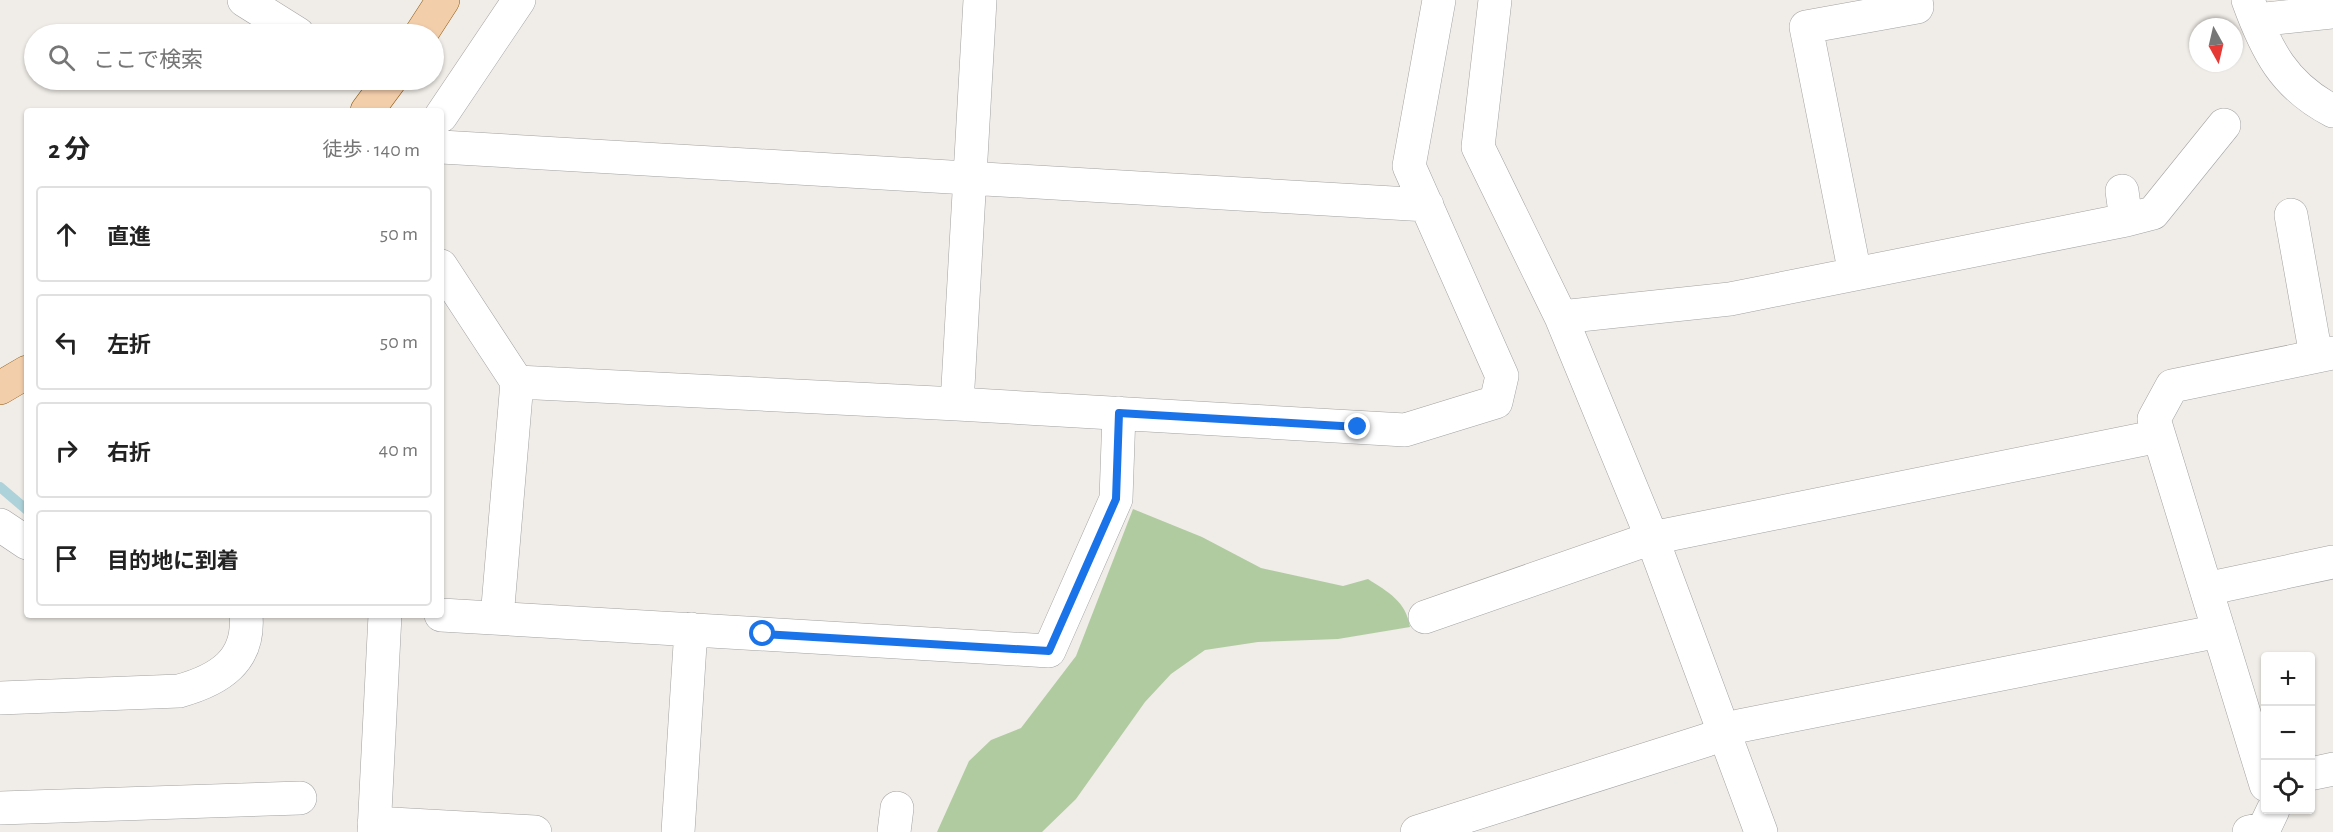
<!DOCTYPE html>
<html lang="ja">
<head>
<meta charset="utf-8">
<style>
  :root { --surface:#fff; --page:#f6f6f6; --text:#222; --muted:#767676; --line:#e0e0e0 }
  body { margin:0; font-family:"Alegreya Sans","Noto Sans JP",sans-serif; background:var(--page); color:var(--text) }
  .controls { position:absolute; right:18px; bottom:18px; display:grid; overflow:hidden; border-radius:6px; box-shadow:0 2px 4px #0004 }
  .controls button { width:54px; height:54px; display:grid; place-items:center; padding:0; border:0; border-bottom:2px solid var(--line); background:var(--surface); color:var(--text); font:30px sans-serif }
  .compass { position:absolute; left:2189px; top:18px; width:54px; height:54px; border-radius:50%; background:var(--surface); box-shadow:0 2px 4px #0004; rotate:172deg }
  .stop { position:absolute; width:18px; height:18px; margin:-14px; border:4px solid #1a73e8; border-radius:50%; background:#fff }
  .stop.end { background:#1a73e8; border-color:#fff; box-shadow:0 2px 6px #0008 }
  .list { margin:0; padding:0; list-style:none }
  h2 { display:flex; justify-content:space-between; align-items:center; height:78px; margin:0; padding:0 24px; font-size:26px }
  h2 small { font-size:20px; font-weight:400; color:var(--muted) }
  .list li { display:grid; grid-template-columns:39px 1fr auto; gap:18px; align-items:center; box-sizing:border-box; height:96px; margin:0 12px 12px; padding:0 12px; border:2px solid var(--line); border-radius:6px }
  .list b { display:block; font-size:22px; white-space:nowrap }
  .list em { font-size:20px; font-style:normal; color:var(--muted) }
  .icon { flex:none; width:33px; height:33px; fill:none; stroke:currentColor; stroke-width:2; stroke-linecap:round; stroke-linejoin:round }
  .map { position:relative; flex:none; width:2333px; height:832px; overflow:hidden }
  .search { position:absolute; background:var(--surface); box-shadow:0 2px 4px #0004; left:24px; top:24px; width:420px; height:66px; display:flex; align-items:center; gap:15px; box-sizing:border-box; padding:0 21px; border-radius:33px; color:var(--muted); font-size:22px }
  .panel { position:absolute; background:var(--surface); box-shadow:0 2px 4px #0004; left:24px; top:108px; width:420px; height:510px; border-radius:6px }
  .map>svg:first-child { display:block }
</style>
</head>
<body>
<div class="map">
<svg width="2333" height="832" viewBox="0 0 2333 832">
  <rect width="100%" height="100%" fill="#f0ede8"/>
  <!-- forest -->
  <path fill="#b1cba1" d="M1133 509 1202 537 1261 568 1343 586 1368 579C1388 592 1406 601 1410 627L1338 639 1258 642 1205 650 1171 674 1145 702 1076 799 1042 832H937L969 761 991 740 1021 728 1076 656Z"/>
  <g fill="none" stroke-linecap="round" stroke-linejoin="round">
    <!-- stream -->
    <path stroke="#add2d9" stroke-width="10" d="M0 487 27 510"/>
    <!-- street casing -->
    <g stroke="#a2a2a2" stroke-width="34">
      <path id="street" d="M244 0 298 34
        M1495 0 1478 147 1561 317 1652 538 1761 832
        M2248 0C2266 50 2284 86 2333 111
        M2256 20 2333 12
        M441 116 519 0
        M441 147 1427 205
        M2291 215 2316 356
        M2126 220 2153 213 2224 125
        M441 266 517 382 497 618
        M1855 274 1806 27 1917 7 1916 0
        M1561 317 1730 299 2126 220 2122 191
        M517 382 957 404 1405 430 1496 402 1502 376 1409 166 1439 0
        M957 404 980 0
        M0 525 27 543
        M2206 589 2333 562
        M441 615 1049 651 1116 499 1119 413
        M1425 617 1652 538 2159 436
        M0 698 179 691C219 680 250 661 246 615
        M2310 774 2333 769
        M2266 785 2154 419 2172 386 2333 353
        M0 808 300 798
        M374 823 535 832
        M374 832 385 615
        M678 832 691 629
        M894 832 897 808
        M1417 832 1707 740 1739 726 2219 631
        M2249 832 2264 829 2273 810"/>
    </g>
    <!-- primary casing -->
    <g stroke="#8d5b10" stroke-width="34">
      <path id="primary" d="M421 34 443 0
        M367 111 390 80
        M0 388 27 372"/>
    </g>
    <!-- street -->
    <use href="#street" stroke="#fff" stroke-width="33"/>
    <!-- primary -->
    <use href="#primary" stroke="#f3ceab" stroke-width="33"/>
  </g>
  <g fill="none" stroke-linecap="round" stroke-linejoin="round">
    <!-- route -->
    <path stroke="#1a73e8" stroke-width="8" d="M763 634 1049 651 1116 499 1119 413 1358 427"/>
  </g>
</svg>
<div class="controls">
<button>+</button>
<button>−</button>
<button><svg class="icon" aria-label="locate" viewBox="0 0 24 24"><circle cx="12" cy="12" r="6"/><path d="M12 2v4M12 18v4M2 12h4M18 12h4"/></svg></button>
</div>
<svg class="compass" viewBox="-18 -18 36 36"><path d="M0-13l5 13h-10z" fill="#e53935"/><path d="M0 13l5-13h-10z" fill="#767676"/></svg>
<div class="stop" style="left:763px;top:634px"></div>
<div class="stop end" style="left:1358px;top:427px"></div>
<div class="search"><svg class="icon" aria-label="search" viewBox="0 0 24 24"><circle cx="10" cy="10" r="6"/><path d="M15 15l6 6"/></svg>ここで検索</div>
<section class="panel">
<h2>2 分<small>徒歩 · 140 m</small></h2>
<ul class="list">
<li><svg class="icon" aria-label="ahead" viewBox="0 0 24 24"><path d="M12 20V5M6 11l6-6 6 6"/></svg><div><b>直進</b></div><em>50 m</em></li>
<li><svg class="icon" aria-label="left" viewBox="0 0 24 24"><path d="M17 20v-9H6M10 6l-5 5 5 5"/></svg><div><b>左折</b></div><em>50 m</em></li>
<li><svg class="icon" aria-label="right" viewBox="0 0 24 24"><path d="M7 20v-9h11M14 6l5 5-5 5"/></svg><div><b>右折</b></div><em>40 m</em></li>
<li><svg class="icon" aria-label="arrive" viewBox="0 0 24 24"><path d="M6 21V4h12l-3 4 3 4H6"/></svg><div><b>目的地に到着</b></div></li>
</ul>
</section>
</div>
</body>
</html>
